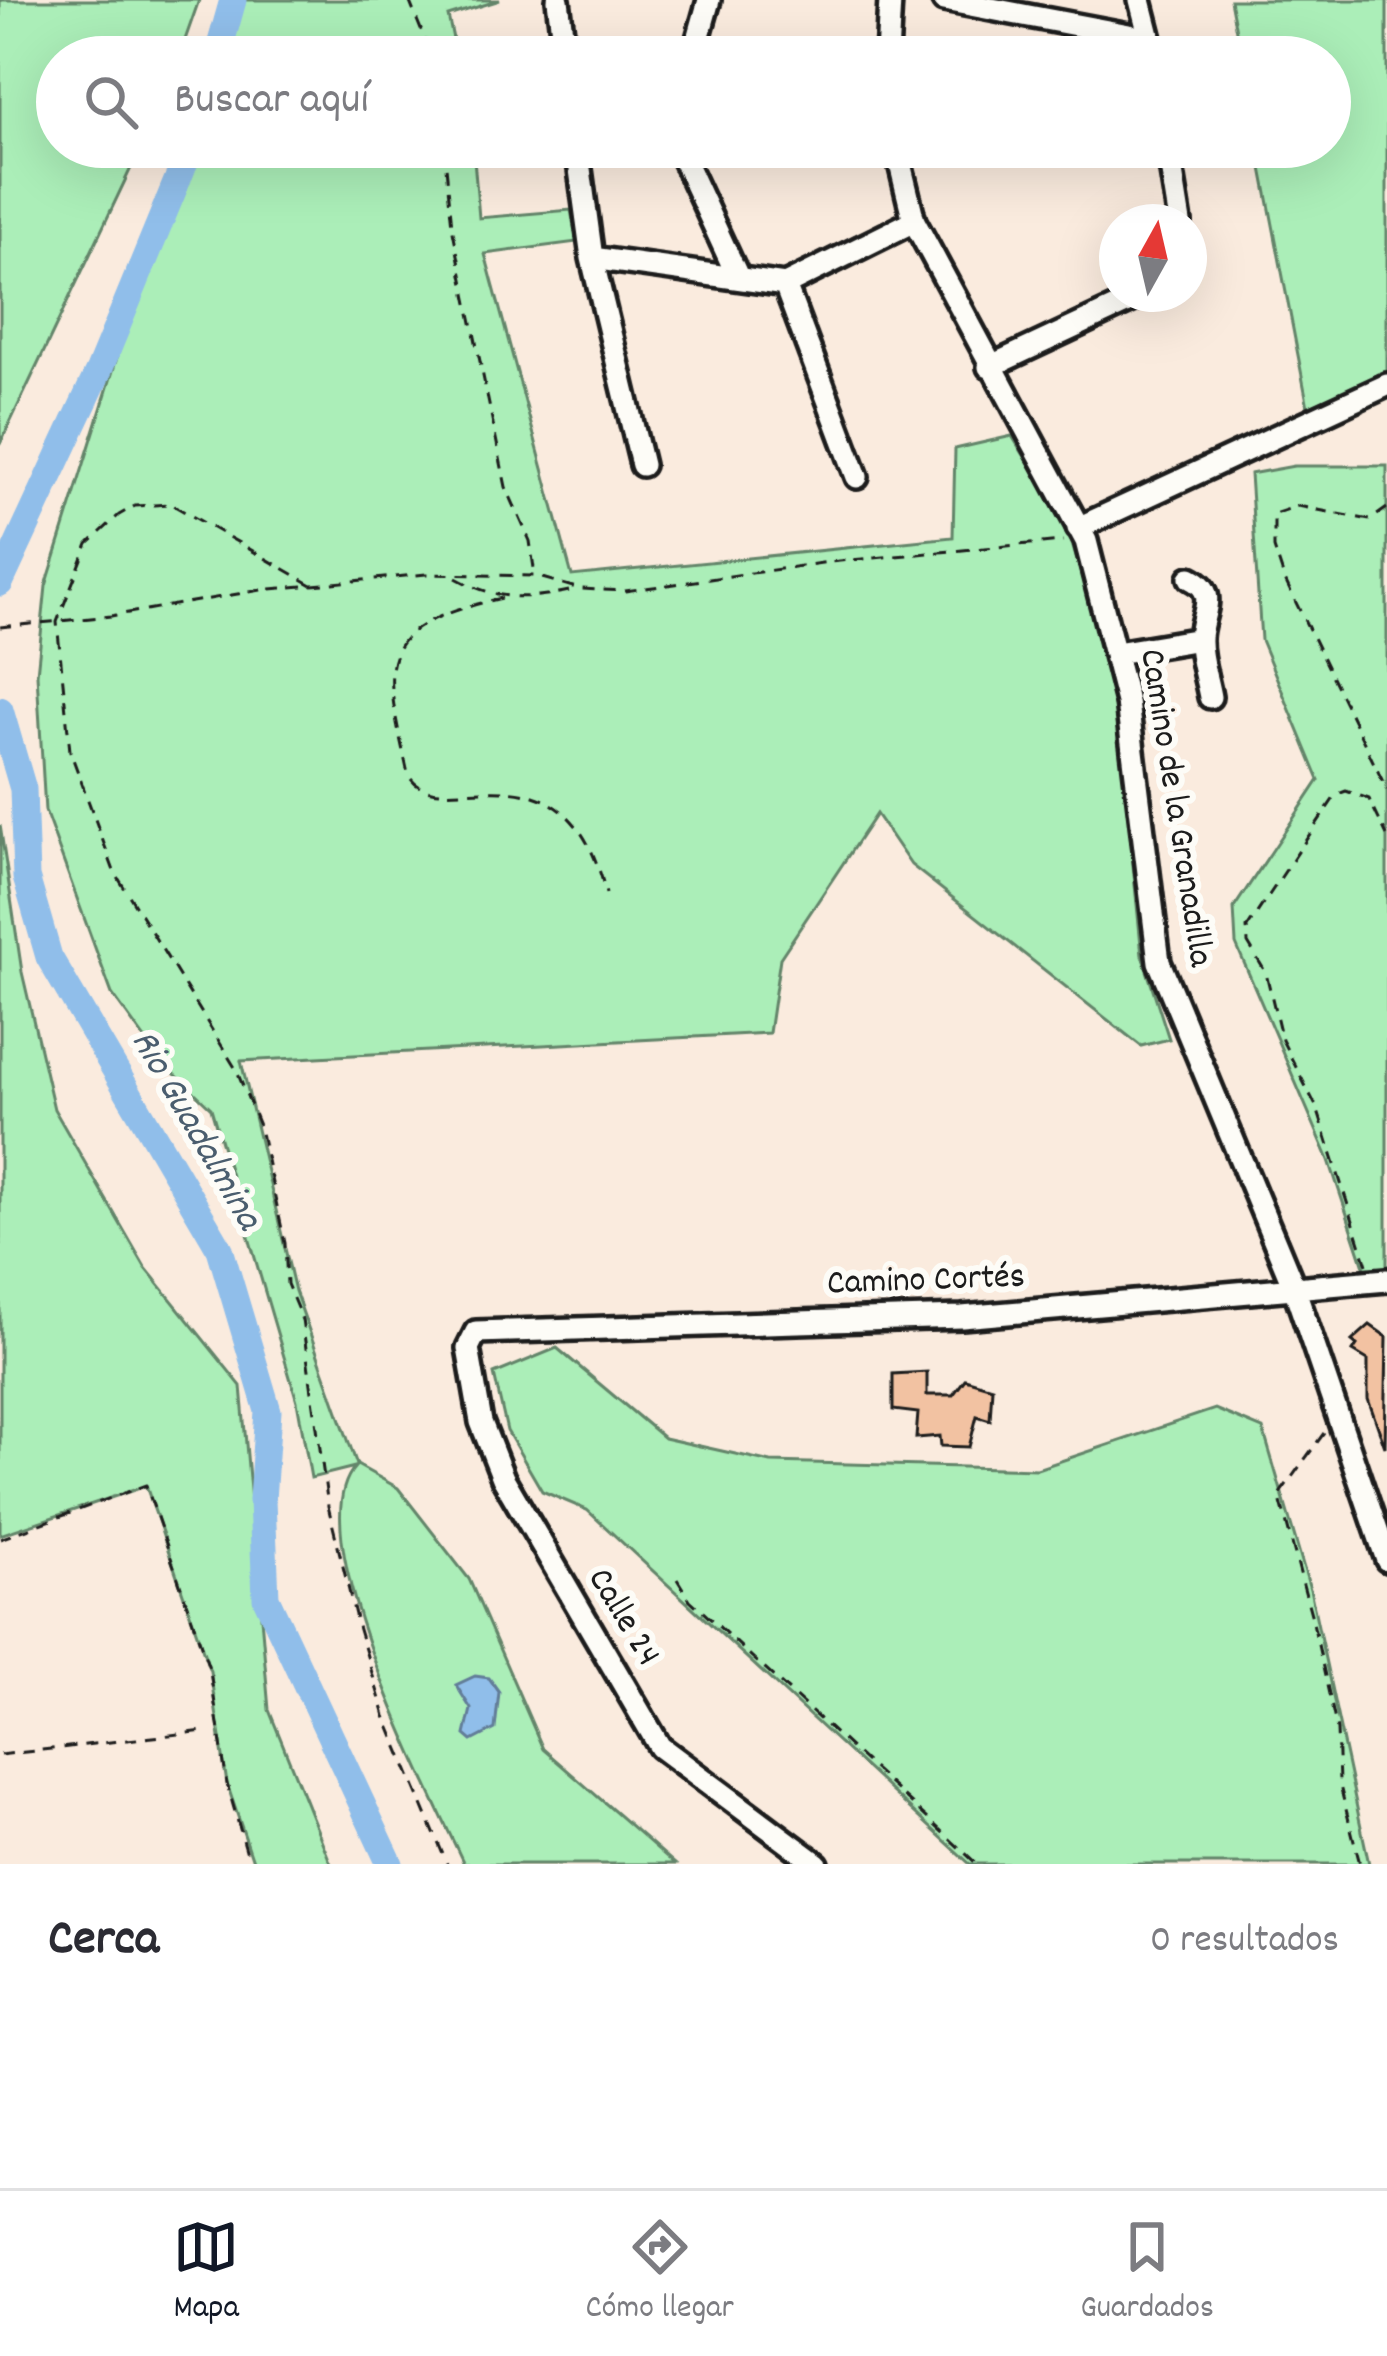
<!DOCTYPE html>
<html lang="es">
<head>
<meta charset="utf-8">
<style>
  :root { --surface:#fff; --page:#f2f2f3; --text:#2b2b33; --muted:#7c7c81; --line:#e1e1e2; --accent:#111827 }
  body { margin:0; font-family:Dekko,sans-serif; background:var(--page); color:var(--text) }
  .compass { position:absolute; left:1099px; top:204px; width:108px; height:108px; border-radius:50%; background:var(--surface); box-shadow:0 12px 48px #0002; rotate:8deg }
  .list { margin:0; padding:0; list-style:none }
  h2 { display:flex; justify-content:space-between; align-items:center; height:156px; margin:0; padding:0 48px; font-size:51px }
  h2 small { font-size:39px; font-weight:400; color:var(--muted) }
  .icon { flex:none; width:66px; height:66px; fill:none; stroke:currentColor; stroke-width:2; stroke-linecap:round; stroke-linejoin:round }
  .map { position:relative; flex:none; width:1387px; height:1864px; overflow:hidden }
  .search { position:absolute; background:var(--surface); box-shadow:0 12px 48px #0002; left:36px; right:36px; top:36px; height:132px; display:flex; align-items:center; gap:30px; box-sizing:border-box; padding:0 42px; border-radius:66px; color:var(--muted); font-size:45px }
  .sheet { height:324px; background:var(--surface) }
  nav { display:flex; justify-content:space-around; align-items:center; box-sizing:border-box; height:168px; border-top:3px solid var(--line); background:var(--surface); font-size:33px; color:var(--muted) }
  nav a { display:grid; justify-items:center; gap:6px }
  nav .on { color:var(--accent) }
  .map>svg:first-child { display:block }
</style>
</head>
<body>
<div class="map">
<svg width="1387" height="1864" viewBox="0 0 1387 1864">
  <rect width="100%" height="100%" fill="#faebde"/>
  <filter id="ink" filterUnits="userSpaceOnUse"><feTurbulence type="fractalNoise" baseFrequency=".00833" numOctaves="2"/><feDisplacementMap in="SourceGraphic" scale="24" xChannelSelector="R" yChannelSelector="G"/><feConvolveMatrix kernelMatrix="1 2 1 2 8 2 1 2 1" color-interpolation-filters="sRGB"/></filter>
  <g filter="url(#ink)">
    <!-- green -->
    <path fill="#abeeb8" stroke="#64856a" stroke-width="3" d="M0 0H199L179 57H57V147H141L0 444Z
      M243 0H500L448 16 457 57H225Z
      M1230 0H1387V372L1308 407 1258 147H1330V57H1241Z
      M197 147H473L479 218 571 210 577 242 485 254 572 576 953 537 955 449 1012 436 1066 523 1116 694 1142 955 1169 1039 1141 1046 911 865 876 814 780 958 769 1033 241 1061 295 1291 357 1465 398 1488 469 1579 543 1749 675 1864H464C430 1791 297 1531 355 1467L311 1478 297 1401 211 1108 159 1059 112 994 45 811 37 674 46 586 125 332Z
      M1294 466H1387V1272H1366L1329 1160 1236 944 1234 908 1319 780 1261 640 1250 474Z
      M0 825 22 972 54 1109 145 1267 241 1386 269 1710 331 1864H254L227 1784 210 1671 146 1486 0 1535Z
      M557 1348 664 1438 771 1462 1037 1469 1215 1409 1263 1429 1310 1589 1369 1864H970L587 1510 542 1491 507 1431 494 1374Z"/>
    <!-- water -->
    <path fill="#90beea" stroke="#627d98" stroke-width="3" d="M475 1676 489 1678 499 1692 495 1729 472 1741 465 1735 471 1709 456 1685Z"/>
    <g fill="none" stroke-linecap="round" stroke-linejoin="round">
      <!-- river -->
      <path stroke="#90beea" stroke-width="27" d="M217 57 233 0
        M0 583 99 370 191 147
        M0 710 23 789 26 877 49 957 220 1249 268 1411 262 1500 266 1598 390 1864"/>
    </g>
    <!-- building -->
    <path fill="#f2c2a2" stroke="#1c1c1c" stroke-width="3" d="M1370 1325 1387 1337 1385 1447 1368 1399V1360L1353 1351 1357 1345 1352 1341Z
      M927 1372V1395H953L965 1379 992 1387 990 1420 977 1416 969 1447 941 1446 940 1436 916 1438 918 1413 893 1410V1374Z"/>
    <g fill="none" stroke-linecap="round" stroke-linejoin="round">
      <!-- minor casing -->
      <g stroke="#1c1c1c" stroke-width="30">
        <path id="minor" d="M558 0 565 57
          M944 0 1150 39 1153 57
          M1140 0 1150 39
          M693 57 709 0
          M887 57 890 0
          M577 147 592 258
          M678 147 738 277
          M896 147 914 221 1086 541 1127 702 1159 962 1295 1290 1387 1560
          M1168 147 1180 222
          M989 367 1145 294
          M642 465 592 258 785 285
          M857 477 785 285 914 221
          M1078 528 1387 385
          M1190 578C1220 593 1201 613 1200 638 1199 657 1207 679 1210 697
          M1116 653 1200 639
          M817 1864 660 1747 503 1478 481 1422 468 1348 476 1332 962 1317 1387 1280"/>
      </g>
      <!-- path -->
      <path stroke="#1c1c1c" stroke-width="3" stroke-dasharray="12 9" stroke-linecap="butt" d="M409 0 432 57
        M444 147 452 226 506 487 530 541 535 575
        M1387 508 1370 520 1298 506 1274 514V548L1284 578 1387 790
        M456 578C500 602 530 600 578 589
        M312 585 171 504 135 506 119 515 88 544 57 622 70 751 114 871 236 1069 260 1128 285 1243 287 1284 302 1320 328 1506 357 1623 385 1716 447 1864
        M502 598C369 629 383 659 408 774 435 830 565 723 606 894
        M0 627 111 616 261 590 426 574 535 576 580 589 625 591 829 562 1063 541
        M1367 1265 1317 1108 1282 1040 1266 973 1248 943 1247 928 1336 795 1346 791 1369 799 1387 836
        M1324 1433 1279 1495 1312 1618 1337 1730 1339 1782 1360 1864
        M0 1539 146 1485 210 1671 227 1784 250 1864
        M677 1579 690 1600 977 1864
        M0 1755 204 1731"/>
      <!-- minor -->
      <use href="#minor" stroke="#fdfcf7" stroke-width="21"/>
    </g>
  </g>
  <g text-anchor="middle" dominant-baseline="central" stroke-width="12" stroke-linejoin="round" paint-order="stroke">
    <!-- street labels -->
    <g font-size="36" fill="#1c1c1c" stroke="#fdfcf7">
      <text transform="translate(1174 808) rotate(81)">Camino de la Granadilla</text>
      <text transform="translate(926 1282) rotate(-2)">Camino Cortés</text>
      <text transform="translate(622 1618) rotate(59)">Calle 24</text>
    </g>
    <!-- water labels -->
    <g font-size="39" font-style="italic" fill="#4a5d6e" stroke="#fdfcf7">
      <text transform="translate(194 1131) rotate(60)">Rio Guadalmina</text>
    </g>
  </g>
</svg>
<svg class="compass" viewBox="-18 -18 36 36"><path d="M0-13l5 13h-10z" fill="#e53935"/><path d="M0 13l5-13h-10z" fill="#7c7c81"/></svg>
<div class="search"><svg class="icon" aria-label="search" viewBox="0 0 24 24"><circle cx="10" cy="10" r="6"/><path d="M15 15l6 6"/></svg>Buscar aquí</div>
</div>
<section class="sheet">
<h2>Cerca<small>0 resultados</small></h2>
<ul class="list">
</ul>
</section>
<nav>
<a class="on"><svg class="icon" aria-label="map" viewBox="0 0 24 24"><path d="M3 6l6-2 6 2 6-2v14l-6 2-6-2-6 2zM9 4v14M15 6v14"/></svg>Mapa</a>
<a><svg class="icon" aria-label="directions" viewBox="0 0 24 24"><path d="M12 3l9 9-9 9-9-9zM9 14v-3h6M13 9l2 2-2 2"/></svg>Cómo llegar</a>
<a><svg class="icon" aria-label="saved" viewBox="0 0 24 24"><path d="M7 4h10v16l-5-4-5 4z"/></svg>Guardados</a>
</nav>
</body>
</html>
